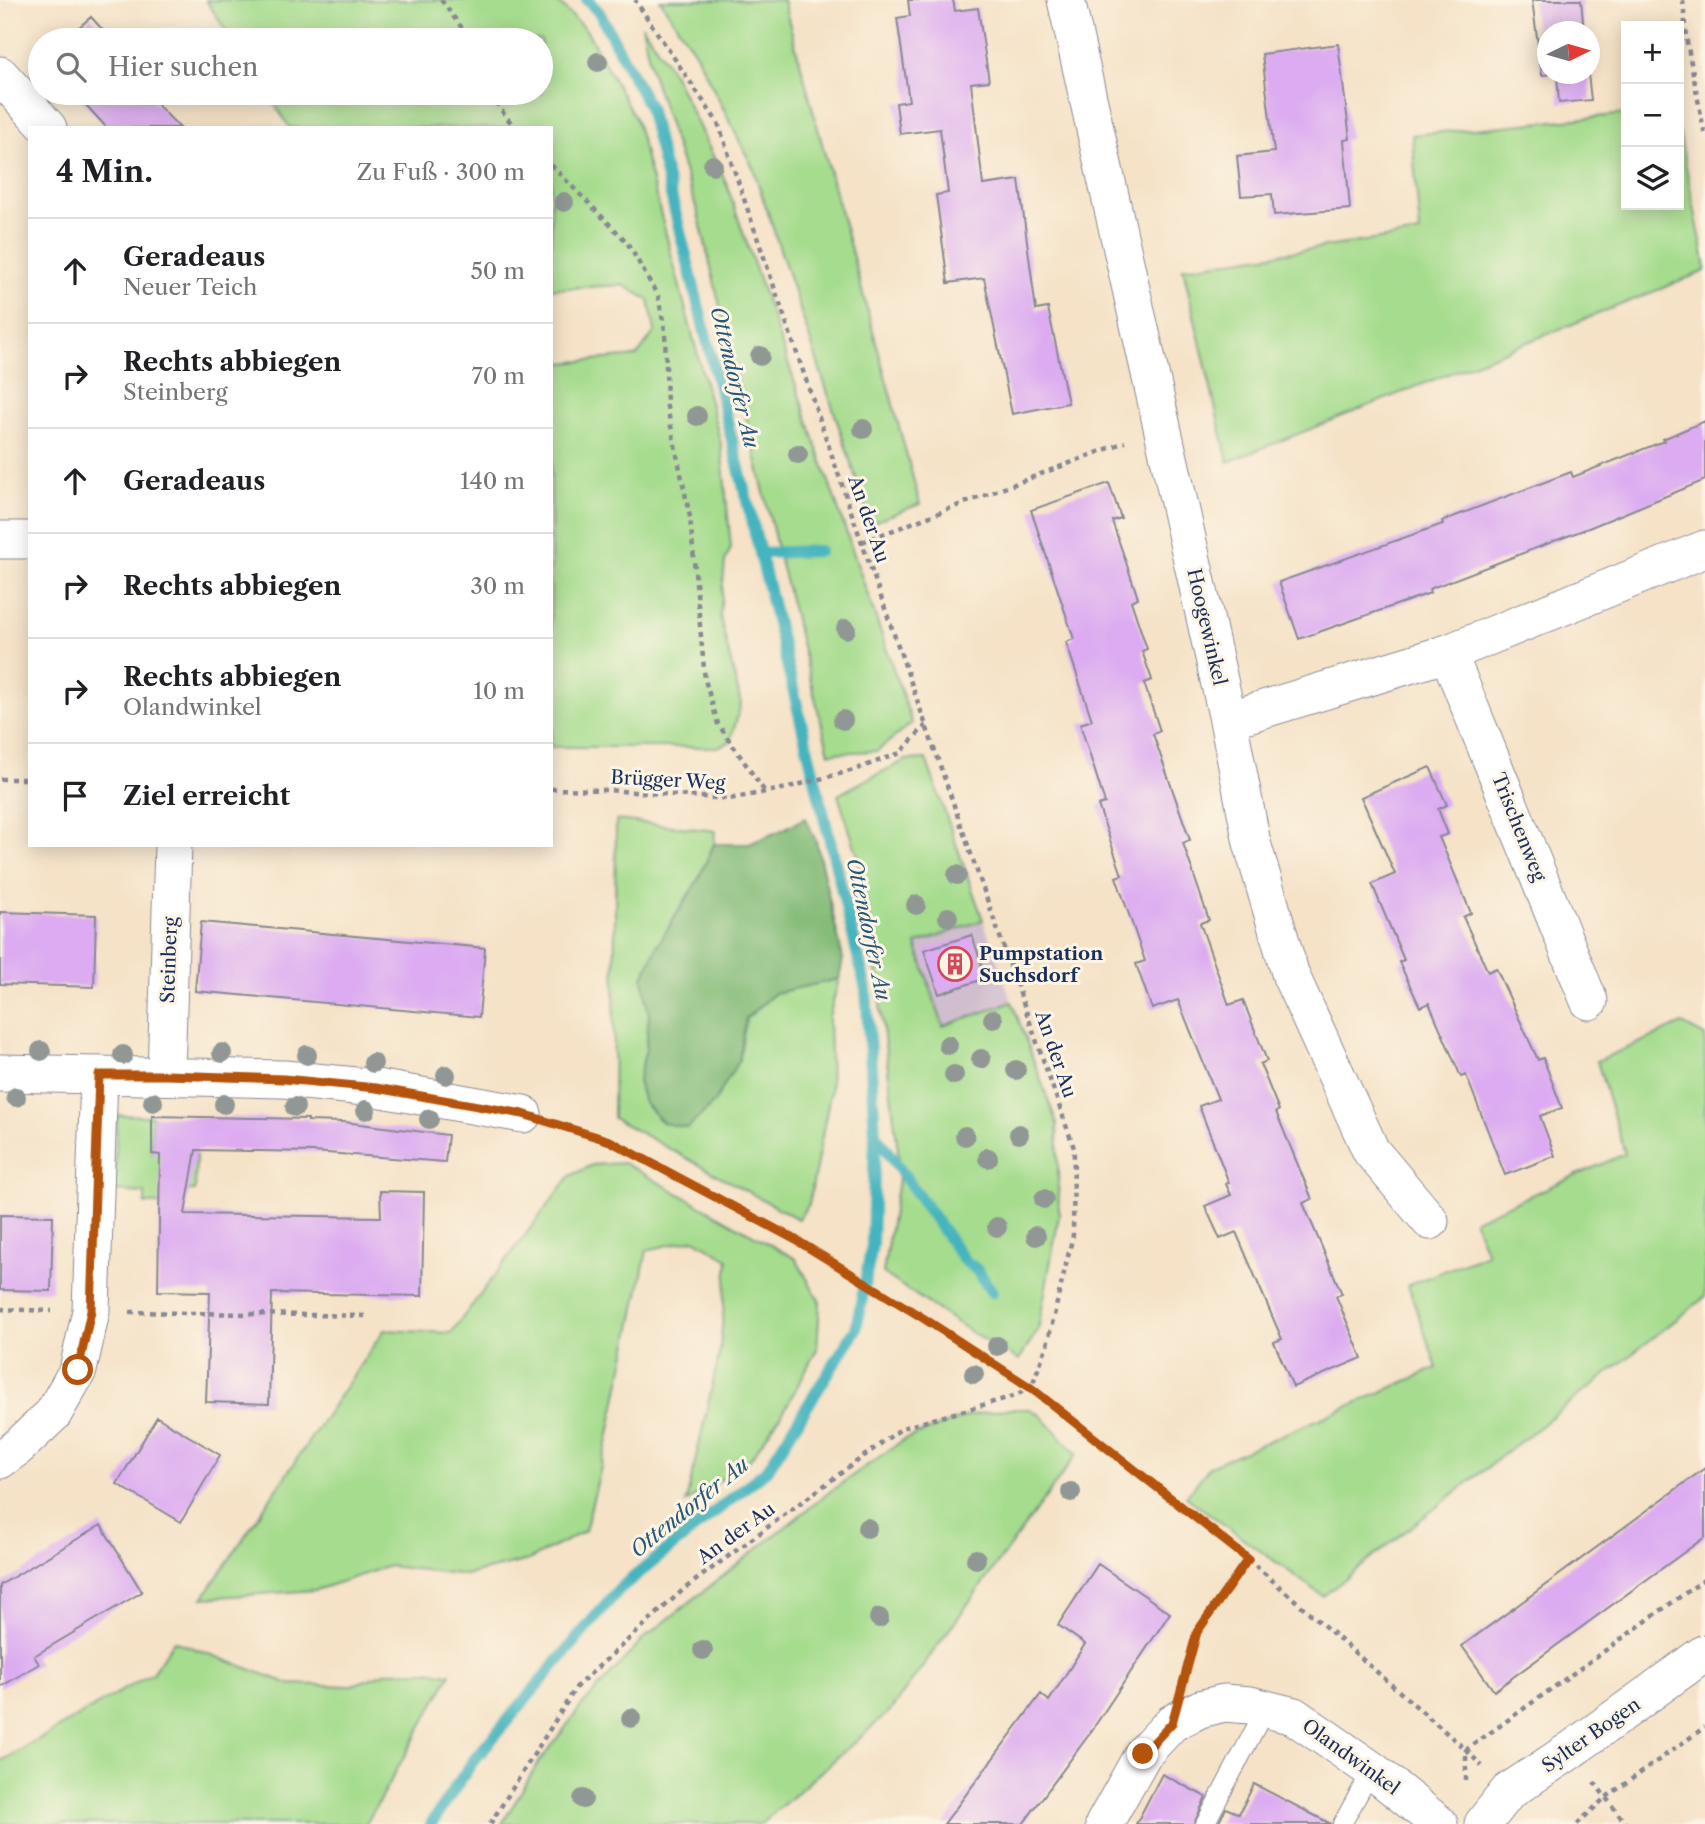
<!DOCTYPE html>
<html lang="de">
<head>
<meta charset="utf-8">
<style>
  :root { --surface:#fff; --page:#f6f6f6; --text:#202124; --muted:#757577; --line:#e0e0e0 }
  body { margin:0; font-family:"Libre Caslon Text",serif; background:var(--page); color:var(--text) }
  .controls { position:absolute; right:21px; top:21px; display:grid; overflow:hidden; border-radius:0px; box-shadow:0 4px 18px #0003 }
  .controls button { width:63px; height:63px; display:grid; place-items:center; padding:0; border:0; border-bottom:2px solid var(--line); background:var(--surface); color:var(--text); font:35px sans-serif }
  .compass { position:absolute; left:1537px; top:21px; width:63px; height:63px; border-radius:50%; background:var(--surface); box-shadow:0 4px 18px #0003; rotate:85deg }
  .stop { position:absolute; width:21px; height:21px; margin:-16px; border:5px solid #b45309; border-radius:50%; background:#fff }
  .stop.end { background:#b45309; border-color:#fff; box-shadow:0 2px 7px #0008 }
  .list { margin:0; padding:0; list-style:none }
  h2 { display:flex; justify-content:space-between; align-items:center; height:91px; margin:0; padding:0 28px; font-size:30px }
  h2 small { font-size:23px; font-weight:400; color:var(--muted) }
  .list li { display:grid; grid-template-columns:46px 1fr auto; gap:21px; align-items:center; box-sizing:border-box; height:105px; padding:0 28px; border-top:2px solid var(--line) }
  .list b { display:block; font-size:26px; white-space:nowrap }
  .list p { margin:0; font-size:23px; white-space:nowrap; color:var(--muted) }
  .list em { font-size:23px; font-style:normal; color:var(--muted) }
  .icon { flex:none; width:38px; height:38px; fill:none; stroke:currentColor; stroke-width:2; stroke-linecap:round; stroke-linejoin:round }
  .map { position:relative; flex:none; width:1705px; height:1824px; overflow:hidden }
  .search { position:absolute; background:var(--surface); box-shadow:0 4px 18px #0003; left:28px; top:28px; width:525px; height:77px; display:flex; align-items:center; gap:18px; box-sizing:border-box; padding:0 24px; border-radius:38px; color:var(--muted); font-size:26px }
  .panel { position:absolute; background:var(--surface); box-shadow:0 4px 18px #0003; left:28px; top:126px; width:525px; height:721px; border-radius:0px }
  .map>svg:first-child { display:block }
</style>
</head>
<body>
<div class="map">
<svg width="1705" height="1824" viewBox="0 0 1705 1824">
  <rect width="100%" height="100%" fill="#fcf5e5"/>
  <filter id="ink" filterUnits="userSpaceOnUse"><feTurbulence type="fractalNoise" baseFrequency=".0143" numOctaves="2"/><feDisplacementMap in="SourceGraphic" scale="14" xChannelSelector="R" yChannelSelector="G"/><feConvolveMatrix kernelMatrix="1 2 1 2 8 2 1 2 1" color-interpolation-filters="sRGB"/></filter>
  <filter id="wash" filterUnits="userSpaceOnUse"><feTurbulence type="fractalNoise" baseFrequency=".00686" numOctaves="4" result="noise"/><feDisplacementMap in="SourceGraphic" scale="28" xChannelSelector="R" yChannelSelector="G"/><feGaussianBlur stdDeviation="1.57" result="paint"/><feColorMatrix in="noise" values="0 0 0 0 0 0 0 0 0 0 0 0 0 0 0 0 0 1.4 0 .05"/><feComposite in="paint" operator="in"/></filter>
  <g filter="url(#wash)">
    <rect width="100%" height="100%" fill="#f5e2c7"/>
    <!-- industrial -->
    <path fill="#d0bdcd" d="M983 920 1012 1002 943 1027 916 944Z"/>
    <!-- green -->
    <path fill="#a5dc8d" stroke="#608676" stroke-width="2" d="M206 0H556L587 31 636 120 721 444 731 548 725 561 720 617 741 704 730 742 717 747H551V364L637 356 655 331 649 300 623 285 551 289V128H290L267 93H541V40H232Z
      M660 0H783L920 504 871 523 753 168 696 54Z
      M642 25 673 73 726 183 912 723 877 751 829 753 778 552 698 213 651 70Z
      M1626 114V205H1679V131L1705 262V271L1228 462 1183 268 1420 233 1412 135Z
      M926 759 983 920 916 944 943 1026 1012 1002 1057 1124 1059 1216 1038 1330 1019 1360 969 1331 883 1273 900 1167 872 938 857 853 838 795 864 781 906 760Z
      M616 820 715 831 714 844 698 880 674 917 643 978 649 1015 646 1049 638 1081 644 1103 663 1123 739 1060 746 1019 775 993 839 979 829 1017 831 1089 809 1204 798 1219 613 1118Z
      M1682 1024 1705 1036V1297L1323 1596 1186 1497 1210 1466 1437 1368 1408 1285 1487 1254 1474 1220 1625 1154 1597 1061Z
      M117 1115 152 1116V1154L196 1155 195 1191H168L167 1204H145V1193L114 1191Z
      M624 1163 796 1259 820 1302 817 1349 784 1411 748 1462 686 1502 720 1351 728 1259 694 1239 647 1250 608 1439 585 1531 529 1560 466 1575 389 1566 316 1590 203 1598 384 1330 451 1333 570 1176 592 1165Z
      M1006 1409H1030L1040 1415 1077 1454 890 1711 761 1824H502L537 1765 581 1707 643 1639 832 1490 905 1439 968 1416Z
      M174 1641 290 1684 350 1686 388 1672 424 1671 451 1674 366 1824H0V1762L152 1673Z"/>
    <!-- forest -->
    <path fill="#84bc78" stroke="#50766b" stroke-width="2" d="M805 818 816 841 843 959 839 979 775 993 746 1018 739 1060 714 1103 688 1128 663 1123 644 1103 638 1081 646 1049 649 1015 643 978 657 946 698 880 714 844H749L782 830Z"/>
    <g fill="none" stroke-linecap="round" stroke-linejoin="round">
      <!-- stream -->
      <path stroke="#45b4be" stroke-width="12" d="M760 553 819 551
        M875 1134 964 1260 977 1270 992 1292
        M431 1824 473 1761 619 1589 767 1470 856 1329 872 1245 875 1134 866 989 760 553 649 107 599 12 587 0"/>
    </g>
    <g id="blocks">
      <!-- building -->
      <path fill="#dcabf1" d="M908 0H953L955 11 978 8 989 81 971 83 983 185 1019 180 1036 310 1048 308 1068 403 1012 414 984 278 948 283 936 195 948 193 940 129 900 134 896 103 909 101 897 18 910 16Z
        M1532 0H1581L1584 32H1548V74H1556L1542 75Z
        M91 17 112 40H64Z
        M1338 44 1350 139 1344 140 1350 209 1274 215 1272 194 1241 196 1237 156 1274 152 1262 54Z
        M1557 74H1588L1591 100 1559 103Z
        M75 93H146L180 128H107Z
        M1705 421V480L1591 527 1429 589 1430 593 1299 639 1279 582 1443 524 1442 521 1571 472 1573 477 1664 441 1663 439Z
        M1109 483 1121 518 1112 521 1138 598 1131 601 1147 649 1142 651 1152 680 1144 683 1160 731 1153 734 1190 840 1183 843 1209 920 1200 923 1229 1005 1243 1000 1267 1061 1260 1064 1279 1110 1276 1112 1312 1199 1303 1203 1342 1294 1336 1296 1362 1358 1293 1387 1274 1342 1282 1339 1236 1232 1220 1239 1205 1206 1231 1195 1226 1184 1229 1183 1199 1106 1218 1099 1178 1000 1152 1009 1136 964 1145 961 1116 877 1122 875 1098 805 1105 803 1080 724 1092 720 1066 642 1074 639 1031 510Z
        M1430 767 1447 805 1438 809 1448 834 1439 837 1471 913 1463 917 1488 972 1496 968 1538 1060 1543 1058 1562 1108 1540 1116 1555 1156 1505 1175 1466 1075 1461 1077 1429 1003 1420 1007 1399 962 1404 960 1372 884 1395 874 1361 797Z
        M0 912 96 915 94 987 0 984Z
        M201 922 485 948 479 1017 195 991Z
        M972 935 986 978 939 994 924 950Z
        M152 1116 308 1119V1121L344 1122 448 1135 445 1162 313 1152 196 1150 185 1214 381 1217 380 1191 424 1192 422 1296 272 1293 269 1404 206 1402 210 1292 158 1291 160 1155 152 1154Z
        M0 1215 53 1216 51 1291 0 1290Z
        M157 1417 220 1455 181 1522 117 1484Z
        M1705 1468V1537L1494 1691 1462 1646Z
        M101 1525 142 1592 34 1656 39 1664 0 1687V1585Z
        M1098 1564 1170 1613 1088 1736 1023 1824H944L1041 1694 1049 1701 1085 1644 1058 1625Z
        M1162 1774 1206 1797 1194 1824H1136Z
        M1254 1784 1331 1824H1218L1226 1808 1239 1814Z"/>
    </g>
  </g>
  <g filter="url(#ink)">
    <use href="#blocks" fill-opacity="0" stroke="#888892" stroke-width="2"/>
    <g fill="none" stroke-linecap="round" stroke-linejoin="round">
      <!-- lane casing -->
      <g stroke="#888892" stroke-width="20">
        <path id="lane" d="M1205 1824 1266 1708
          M1342 1824 1372 1770"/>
      </g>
      <!-- street casing -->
      <g stroke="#888892" stroke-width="39">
        <path id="street" d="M1066 0 1228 720 1252 843 1291 976 1371 1151 1430 1221
          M0 75 48 128
          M0 540H30
          M1448 653 1589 1001
          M1228 720 1448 653 1705 549
          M0 1073 284 1079 376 1088 523 1114
          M166 1075 173 845
          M0 1460 18 1447 53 1414 78 1370 91 1311 99 1075
          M1104 1824 1143 1754 1172 1723 1200 1709 1224 1703 1250 1705 1294 1716 1372 1770 1439 1824
          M1483 1824 1508 1792 1571 1750 1705 1653"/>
      </g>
      <!-- path -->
      <path stroke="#888892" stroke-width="4.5" stroke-dasharray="5 5" stroke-linecap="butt" d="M441 0 465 32 468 40
        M1683 0 1686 37 1705 136
        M492 93 505 116 516 128
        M551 165 627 242 658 296 665 330 667 407 690 517 705 680 718 724 765 792
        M862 542 1125 442
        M0 779H30
        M551 789 607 790 729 799 782 789 854 770 900 753 926 725
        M557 1125 610 1141 796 1240 923 1318 1031 1388 1248 1559 1466 1750 1482 1766
        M0 1309 52 1311
        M130 1312 369 1316
        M1185 1673 1197 1632 1248 1559
        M1466 1781V1750L1705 1579
        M1594 1782 1626 1824
        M490 1824 577 1686 684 1589 902 1428 1011 1397 1031 1388 1047 1345 1073 1235 1074 1148 854 520 718 123 635 0
        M1577 1824 1605 1798 1705 1727"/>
      <!-- lane -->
      <use href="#lane" stroke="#fff" stroke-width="18"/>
      <!-- street -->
      <use href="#street" stroke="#fff" stroke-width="37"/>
    </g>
    <!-- trees -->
    <g fill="#909794">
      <circle cx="598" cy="62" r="10"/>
      <circle cx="713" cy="165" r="10"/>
      <circle cx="564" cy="202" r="10"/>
      <circle cx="760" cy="356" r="10"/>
      <circle cx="697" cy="416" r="10"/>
      <circle cx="863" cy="429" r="10"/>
      <circle cx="798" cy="454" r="10"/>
      <circle cx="846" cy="629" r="10"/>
      <circle cx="843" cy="720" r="10"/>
      <circle cx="957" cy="875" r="10"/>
      <circle cx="916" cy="905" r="10"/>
      <circle cx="948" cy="917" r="10"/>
      <circle cx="993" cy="1019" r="10"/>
      <circle cx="948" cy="1045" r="10"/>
      <circle cx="41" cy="1051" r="10"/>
      <circle cx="222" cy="1053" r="10"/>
      <circle cx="123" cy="1055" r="10"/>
      <circle cx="307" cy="1055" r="10"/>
      <circle cx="981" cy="1059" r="10"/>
      <circle cx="373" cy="1063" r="10"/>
      <circle cx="1016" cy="1070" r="10"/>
      <circle cx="446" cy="1075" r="10"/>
      <circle cx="954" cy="1075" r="10"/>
      <circle cx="16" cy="1097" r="10"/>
      <circle cx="153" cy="1102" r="10"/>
      <circle cx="224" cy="1104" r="10"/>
      <circle cx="295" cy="1107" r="10"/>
      <circle cx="366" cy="1110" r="10"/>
      <circle cx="429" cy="1119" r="10"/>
      <circle cx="1019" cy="1134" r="10"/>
      <circle cx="965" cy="1136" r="10"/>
      <circle cx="988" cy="1158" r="10"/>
      <circle cx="1044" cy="1199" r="10"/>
      <circle cx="997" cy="1227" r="10"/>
      <circle cx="1036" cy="1236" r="10"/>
      <circle cx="997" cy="1346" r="10"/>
      <circle cx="974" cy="1374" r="10"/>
      <circle cx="1071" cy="1492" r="10"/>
      <circle cx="867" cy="1528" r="10"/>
      <circle cx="976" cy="1559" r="10"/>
      <circle cx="879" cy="1618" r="10"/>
      <circle cx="703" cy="1650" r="10"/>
      <circle cx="631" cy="1718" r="10"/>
      <circle cx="583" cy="1799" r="10"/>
    </g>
  </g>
  <g fill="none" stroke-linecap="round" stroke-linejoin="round" filter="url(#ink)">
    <!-- route -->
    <path stroke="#b45309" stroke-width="9" d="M78 1370 91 1311 99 1075H166L284 1079 376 1088 523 1114 610 1141 796 1240 923 1318 1031 1388 1248 1559 1197 1632 1172 1723 1143 1754"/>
  </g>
  <!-- icons -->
  <defs>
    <g id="building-ring" transform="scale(1.75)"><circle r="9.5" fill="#fcf5e5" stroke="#d1495b" stroke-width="1.5"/><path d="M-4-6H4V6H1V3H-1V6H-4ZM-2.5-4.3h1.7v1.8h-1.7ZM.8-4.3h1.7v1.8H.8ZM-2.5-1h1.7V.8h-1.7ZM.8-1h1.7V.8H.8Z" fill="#d1495b"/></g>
  </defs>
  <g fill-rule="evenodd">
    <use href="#building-ring" x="955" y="964"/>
  </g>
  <g text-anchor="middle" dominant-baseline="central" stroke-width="6" stroke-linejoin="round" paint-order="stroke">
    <!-- street labels -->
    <g font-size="19" fill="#1b2f5e" stroke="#fcf5e5">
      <text transform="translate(869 519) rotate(71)">An der Au</text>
      <text transform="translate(1207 627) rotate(77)">Hoogewinkel</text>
      <text transform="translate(668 780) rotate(3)">Brügger Weg</text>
      <text transform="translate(1519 827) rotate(68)">Trischenweg</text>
      <text transform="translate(169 960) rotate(-88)">Steinberg</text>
      <text transform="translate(1056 1054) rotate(71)">An der Au</text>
      <text transform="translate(736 1533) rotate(-36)">An der Au</text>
      <text transform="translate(1591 1735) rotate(-35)">Sylter Bogen</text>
      <text transform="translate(1351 1757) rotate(36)">Olandwinkel</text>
    </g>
    <!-- poi labels -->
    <g font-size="19" font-weight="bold" fill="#1b2f5e" stroke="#fcf5e5" text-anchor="start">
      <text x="979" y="953">Pumpstation<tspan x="979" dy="22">Suchsdorf</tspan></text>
    </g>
    <!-- water labels -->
    <g font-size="21" font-style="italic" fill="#28577b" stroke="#fcf5e5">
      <text transform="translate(735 377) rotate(76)">Ottendorfer Au</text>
      <text transform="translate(869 929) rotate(78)">Ottendorfer Au</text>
      <text transform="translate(689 1507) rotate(-39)">Ottendorfer Au</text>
    </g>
  </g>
</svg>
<div class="controls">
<button>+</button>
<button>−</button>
<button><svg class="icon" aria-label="layers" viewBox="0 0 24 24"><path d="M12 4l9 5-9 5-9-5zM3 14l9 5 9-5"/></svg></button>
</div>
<svg class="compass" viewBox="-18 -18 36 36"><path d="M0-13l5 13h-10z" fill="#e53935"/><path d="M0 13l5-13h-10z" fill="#757577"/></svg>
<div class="stop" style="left:78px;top:1370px"></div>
<div class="stop end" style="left:1143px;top:1754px"></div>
<div class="search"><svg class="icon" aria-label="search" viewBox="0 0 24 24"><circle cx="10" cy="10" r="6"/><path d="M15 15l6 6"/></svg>Hier suchen</div>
<section class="panel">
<h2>4 Min.<small>Zu Fuß · 300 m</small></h2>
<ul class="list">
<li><svg class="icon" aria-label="ahead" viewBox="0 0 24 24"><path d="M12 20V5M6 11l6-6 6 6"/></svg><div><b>Geradeaus</b><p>Neuer Teich</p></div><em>50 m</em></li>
<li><svg class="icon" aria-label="right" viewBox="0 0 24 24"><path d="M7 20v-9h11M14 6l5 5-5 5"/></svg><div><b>Rechts abbiegen</b><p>Steinberg</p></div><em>70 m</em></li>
<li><svg class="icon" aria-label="ahead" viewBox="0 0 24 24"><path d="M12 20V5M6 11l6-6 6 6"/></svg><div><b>Geradeaus</b></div><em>140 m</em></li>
<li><svg class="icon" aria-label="right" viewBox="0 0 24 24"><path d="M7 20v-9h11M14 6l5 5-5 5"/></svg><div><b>Rechts abbiegen</b></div><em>30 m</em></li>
<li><svg class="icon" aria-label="right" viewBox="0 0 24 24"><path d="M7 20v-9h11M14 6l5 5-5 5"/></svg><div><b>Rechts abbiegen</b><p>Olandwinkel</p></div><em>10 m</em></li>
<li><svg class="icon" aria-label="arrive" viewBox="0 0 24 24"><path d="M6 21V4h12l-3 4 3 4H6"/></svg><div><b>Ziel erreicht</b></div></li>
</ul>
</section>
</div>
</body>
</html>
